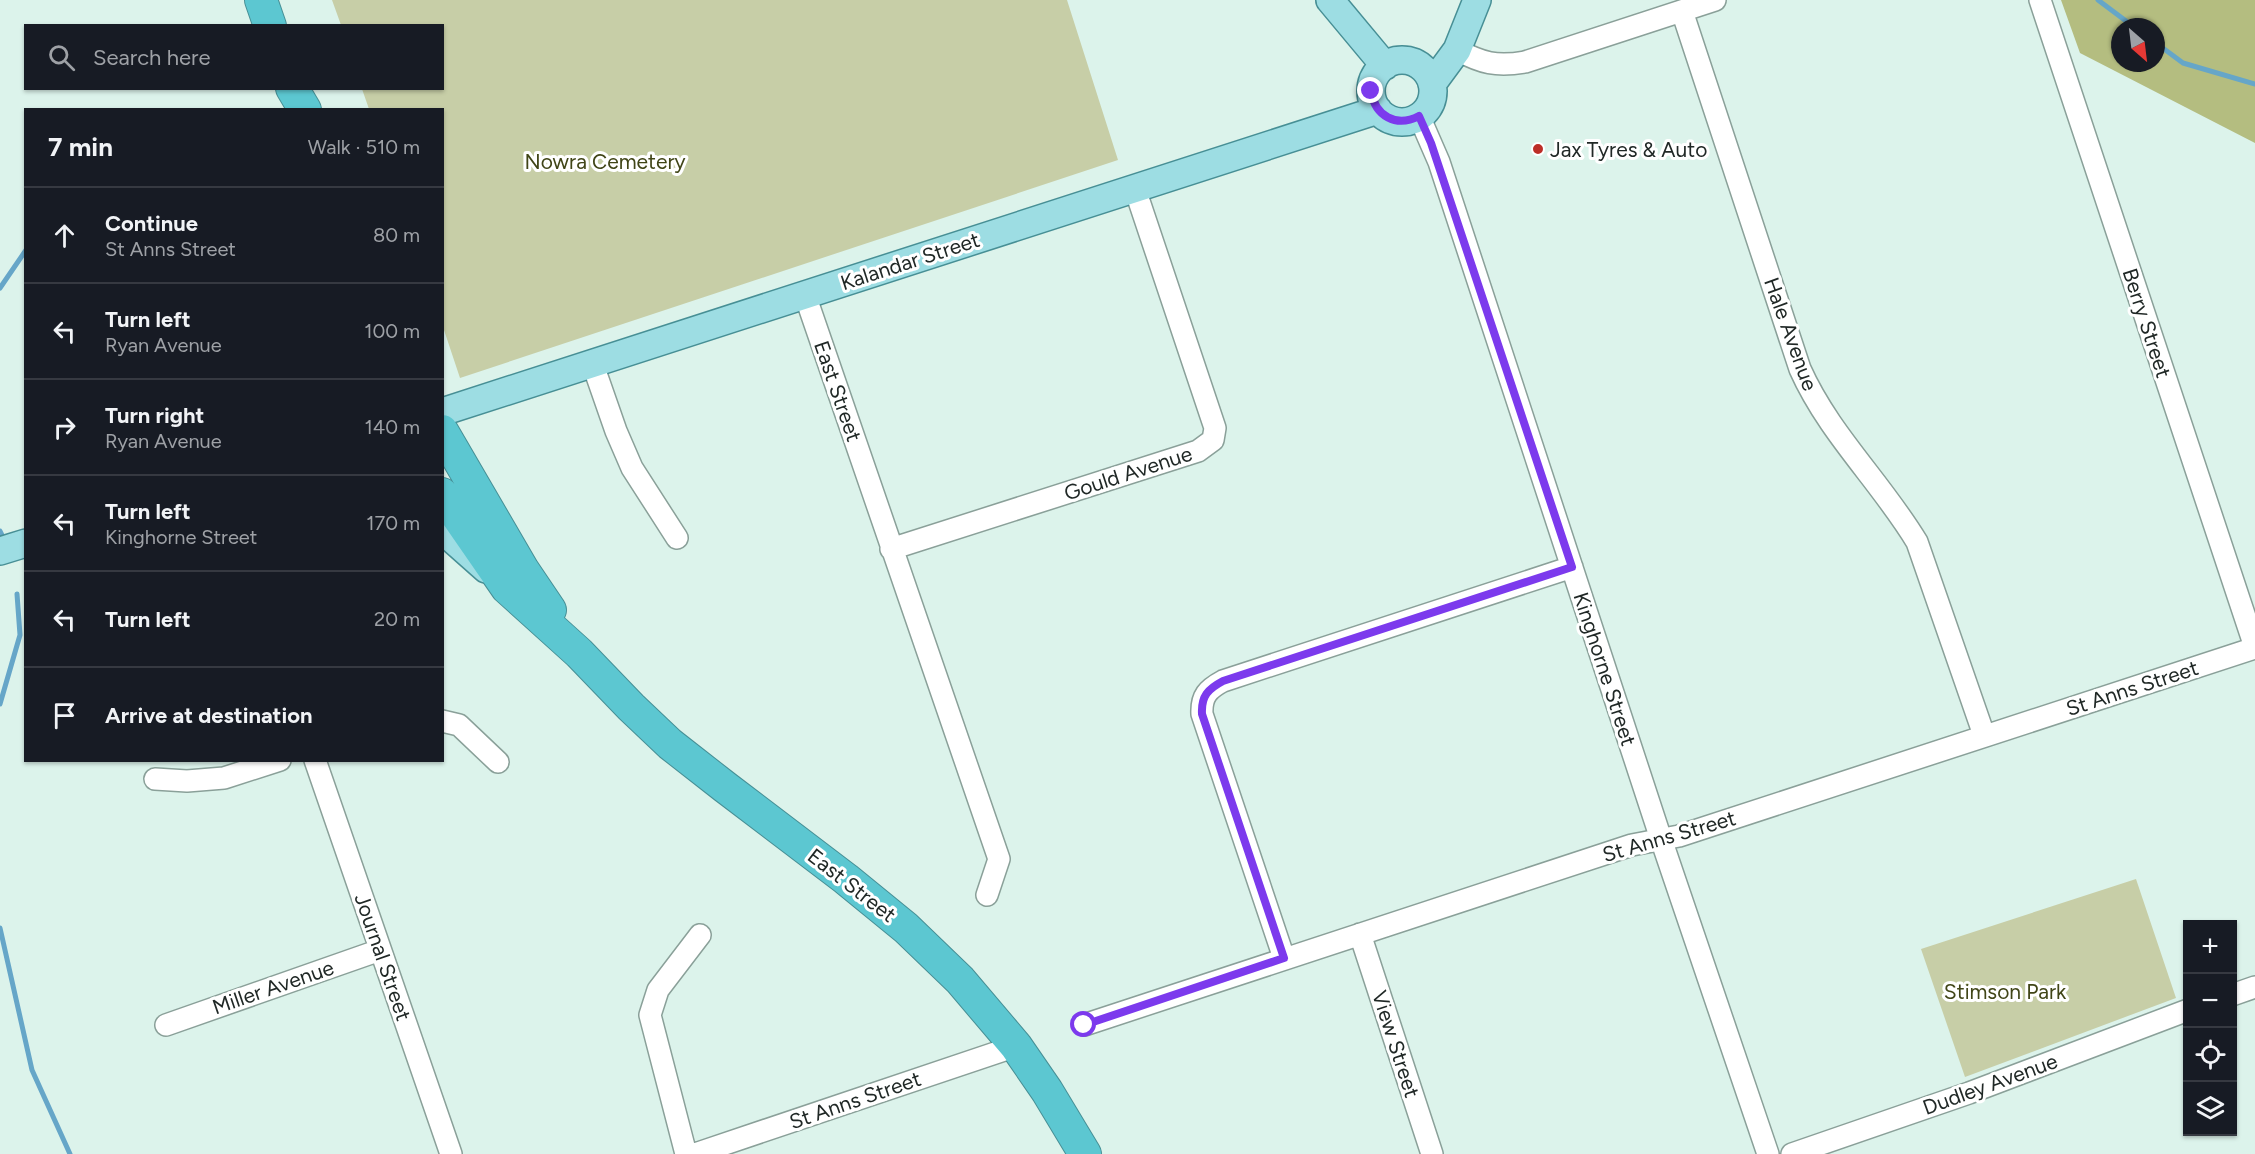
<!DOCTYPE html>
<html lang="en">
<head>
<meta charset="utf-8">
<style>
  :root { --surface:#171b24; --page:#20242c; --text:#f1f3f6; --muted:#9ea1a6; --line:#363941 }
  body { margin:0; font-family:Figtree,sans-serif; background:var(--page); color:var(--text) }
  .controls { position:absolute; right:18px; bottom:18px; display:grid; overflow:hidden; border-radius:0px; box-shadow:0 2px 4px #0004 }
  .controls button { width:54px; height:54px; display:grid; place-items:center; padding:0; border:0; border-bottom:2px solid var(--line); background:var(--surface); color:var(--text); font:30px sans-serif }
  .compass { position:absolute; left:2111px; top:18px; width:54px; height:54px; border-radius:50%; background:var(--surface); box-shadow:0 2px 4px #0004; rotate:152deg }
  .stop { position:absolute; width:18px; height:18px; margin:-14px; border:4px solid #7c3aed; border-radius:50%; background:#fff }
  .stop.end { background:#7c3aed; border-color:#fff; box-shadow:0 2px 6px #0008 }
  .list { margin:0; padding:0; list-style:none }
  h2 { display:flex; justify-content:space-between; align-items:center; height:78px; margin:0; padding:0 24px; font-size:26px }
  h2 small { font-size:20px; font-weight:400; color:var(--muted) }
  .list li { display:grid; grid-template-columns:39px 1fr auto; gap:18px; align-items:center; box-sizing:border-box; height:96px; padding:0 24px; border-top:2px solid var(--line) }
  .list b { display:block; font-size:22px; white-space:nowrap }
  .list p { margin:0; font-size:20px; white-space:nowrap; color:var(--muted) }
  .list em { font-size:20px; font-style:normal; color:var(--muted) }
  .icon { flex:none; width:33px; height:33px; fill:none; stroke:currentColor; stroke-width:2; stroke-linecap:round; stroke-linejoin:round }
  .map { position:relative; flex:none; width:2255px; height:1154px; overflow:hidden }
  .search { position:absolute; background:var(--surface); box-shadow:0 2px 4px #0004; left:24px; top:24px; width:420px; height:66px; display:flex; align-items:center; gap:15px; box-sizing:border-box; padding:0 21px; border-radius:0px; color:var(--muted); font-size:22px }
  .panel { position:absolute; background:var(--surface); box-shadow:0 2px 4px #0004; left:24px; top:108px; width:420px; height:654px; border-radius:0px }
  .map>svg:first-child { display:block }
</style>
</head>
<body>
<div class="map">
<svg width="2255" height="1154" viewBox="0 0 2255 1154">
  <rect width="100%" height="100%" fill="#dcf3eb"/>
  <!-- green -->
  <path fill="#c7cea7" d="M332 0H1067L1118 160 460 378 443 327 442 110 369 109 362 89 442 88V26L341 25Z
    M2136 879 2176 998 1965 1077 1921 949Z"/>
  <!-- forest -->
  <path fill="#b4bd80" fill-rule="evenodd" d="M2061 0H2255V143L2080 53ZM2120 27H2156V63H2120Z"/>
  <g fill="none" stroke-linecap="round" stroke-linejoin="round">
    <!-- stream -->
    <path stroke="#66a6c8" stroke-width="5" d="M2098 0 2134 27
      M2156 43 2183 63 2255 84
      M0 288 26 250
      M0 531 2 535
      M0 704 20 635 17 594
      M0 928 32 1070 70 1154"/>
    <!-- minor casing -->
    <g stroke="#8aa099" stroke-width="24">
      <path id="minor" d="M2040 0 2255 647
        M1682 11 1800 369C1829 434 1881 482 1917 542L1984 735
        M1457 50C1482 63 1496 67 1525 62L1715 0
        M1419 116 1439 162 1661 839 1768 1154
        M805 295 999 859 987 895
        M593 365 616 431 632 468 677 538
        M891 549 1198 451 1213 440 1215 428 1135 189
        M442 721 459 725 498 762
        M315 760 451 1154
        M155 779 187 781 224 778 280 760
        M1360 934 1432 1154
        M1284 958 1202 714C1201 696 1208 689 1223 681L1572 567
        M2232 995 2255 987
        M166 1025 380 950
        M1084 1025 1632 845 1679 836 2255 648
        M686 1154 650 1015 658 990 700 935
        M695 1154 1016 1046
        M1792 1154 1969 1093 2188 1010"/>
    </g>
    <!-- major casing -->
    <g stroke="#478f95" stroke-width="30">
      <path id="major" d="M1330 0 1385 66
        M1371 91a31 31 0 1 1 62 0a31 31 0 1 1-62 0Z
        M1432 84 1457 50 1477 0
        M442 412 1378 110
        M442 530 486 569
        M0 551 26 543"/>
    </g>
    <!-- highway casing -->
    <g stroke="#478f95" stroke-width="34">
      <path id="highway" d="M261 0 270 26
        M292 88 305 110
        M442 431 523 570 550 610
        M442 494 507 588 579 653 631 707 670 744 725 787 846 879 906 928 960 980 1016 1046 1047 1091 1085 1154"/>
    </g>
    <!-- minor -->
    <use href="#minor" stroke="#fff" stroke-width="21"/>
    <!-- major -->
    <use href="#major" stroke="#9ddde3" stroke-width="27"/>
    <!-- highway -->
    <use href="#highway" stroke="#5cc7d1" stroke-width="32"/>
  </g>
  <g fill="none" stroke-linecap="round" stroke-linejoin="round">
    <!-- route -->
    <path stroke="#7c3aed" stroke-width="8" d="M1084 1025 1284 958 1202 714C1201 696 1208 689 1223 681L1572 567 1431 143 1419 116C1396 128 1375 116 1371 91"/>
  </g>
  <!-- markers -->
  <circle fill="#bc2e27" stroke="#fff" stroke-width="2" cx="1538" cy="149" r="6"/>
  <g text-anchor="middle" dominant-baseline="central" stroke-width="6" stroke-linejoin="round" paint-order="stroke">
    <!-- poi labels -->
    <g font-size="21" fill="#202826" stroke="#fff" text-anchor="start">
      <text x="1550" y="149">Jax Tyres &amp; Auto</text>
    </g>
    <!-- park labels -->
    <g font-size="21" fill="#404517" stroke="#fff">
      <text x="605" y="161">Nowra Cemetery</text>
      <text x="2005" y="991">Stimson Park</text>
    </g>
    <!-- street labels -->
    <g font-size="21" fill="#202826" stroke="#fff">
      <text transform="translate(910 261) rotate(-18)">Kalandar Street</text>
      <text transform="translate(2147 323) rotate(72)">Berry Street</text>
      <text transform="translate(1791 334) rotate(70)">Hale Avenue</text>
      <text transform="translate(838 391) rotate(71)">East Street</text>
      <text transform="translate(1128 473) rotate(-18)">Gould Avenue</text>
      <text transform="translate(1605 669) rotate(72)">Kinghorne Street</text>
      <text transform="translate(2132 688) rotate(-18)">St Anns Street</text>
      <text transform="translate(1669 836) rotate(-16)">St Anns Street</text>
      <text transform="translate(852 885) rotate(38)">East Street</text>
      <text transform="translate(383 957) rotate(71)">Journal Street</text>
      <text transform="translate(273 987) rotate(-19)">Miller Avenue</text>
      <text transform="translate(1396 1044) rotate(72)">View Street</text>
      <text transform="translate(1990 1084) rotate(-20)">Dudley Avenue</text>
      <text transform="translate(855 1100) rotate(-19)">St Anns Street</text>
    </g>
  </g>
</svg>
<div class="controls">
<button>+</button>
<button>−</button>
<button><svg class="icon" aria-label="locate" viewBox="0 0 24 24"><circle cx="12" cy="12" r="6"/><path d="M12 2v4M12 18v4M2 12h4M18 12h4"/></svg></button>
<button><svg class="icon" aria-label="layers" viewBox="0 0 24 24"><path d="M12 4l9 5-9 5-9-5zM3 14l9 5 9-5"/></svg></button>
</div>
<svg class="compass" viewBox="-18 -18 36 36"><path d="M0-13l5 13h-10z" fill="#e53935"/><path d="M0 13l5-13h-10z" fill="#9ea1a6"/></svg>
<div class="stop" style="left:1084px;top:1025px"></div>
<div class="stop end" style="left:1371px;top:91px"></div>
<div class="search"><svg class="icon" aria-label="search" viewBox="0 0 24 24"><circle cx="10" cy="10" r="6"/><path d="M15 15l6 6"/></svg>Search here</div>
<section class="panel">
<h2>7 min<small>Walk · 510 m</small></h2>
<ul class="list">
<li><svg class="icon" aria-label="ahead" viewBox="0 0 24 24"><path d="M12 20V5M6 11l6-6 6 6"/></svg><div><b>Continue</b><p>St Anns Street</p></div><em>80 m</em></li>
<li><svg class="icon" aria-label="left" viewBox="0 0 24 24"><path d="M17 20v-9H6M10 6l-5 5 5 5"/></svg><div><b>Turn left</b><p>Ryan Avenue</p></div><em>100 m</em></li>
<li><svg class="icon" aria-label="right" viewBox="0 0 24 24"><path d="M7 20v-9h11M14 6l5 5-5 5"/></svg><div><b>Turn right</b><p>Ryan Avenue</p></div><em>140 m</em></li>
<li><svg class="icon" aria-label="left" viewBox="0 0 24 24"><path d="M17 20v-9H6M10 6l-5 5 5 5"/></svg><div><b>Turn left</b><p>Kinghorne Street</p></div><em>170 m</em></li>
<li><svg class="icon" aria-label="left" viewBox="0 0 24 24"><path d="M17 20v-9H6M10 6l-5 5 5 5"/></svg><div><b>Turn left</b></div><em>20 m</em></li>
<li><svg class="icon" aria-label="arrive" viewBox="0 0 24 24"><path d="M6 21V4h12l-3 4 3 4H6"/></svg><div><b>Arrive at destination</b></div></li>
</ul>
</section>
</div>
</body>
</html>
